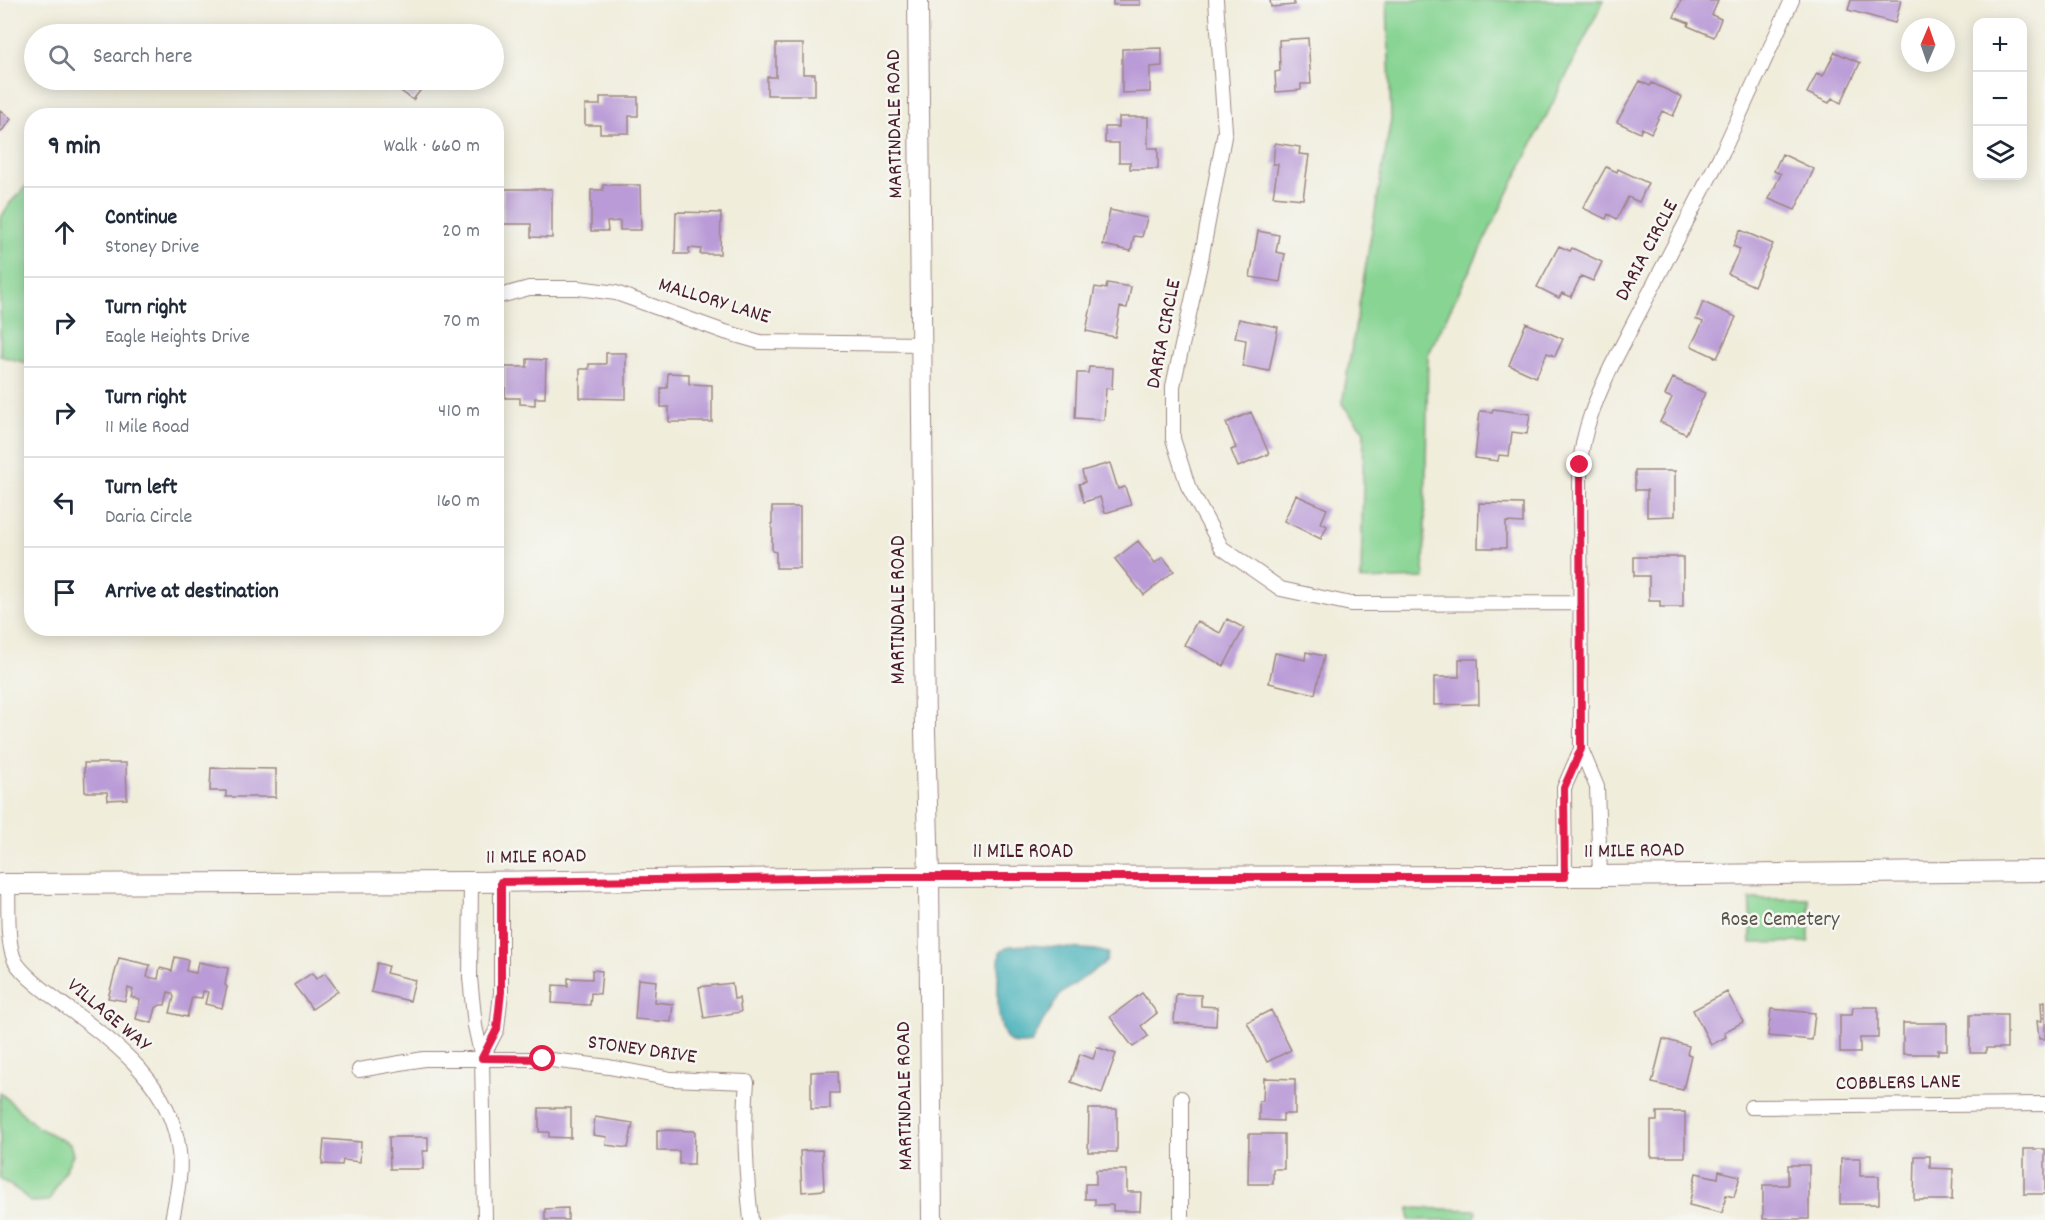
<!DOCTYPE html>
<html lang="en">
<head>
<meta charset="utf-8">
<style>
  :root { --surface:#fff; --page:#f2f2f3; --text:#1f2937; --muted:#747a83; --line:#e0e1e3 }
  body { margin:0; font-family:Dekko,sans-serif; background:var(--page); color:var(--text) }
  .controls { position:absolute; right:18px; top:18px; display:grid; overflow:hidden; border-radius:12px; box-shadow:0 3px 15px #0003 }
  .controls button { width:54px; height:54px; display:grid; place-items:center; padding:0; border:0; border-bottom:2px solid var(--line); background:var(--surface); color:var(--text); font:30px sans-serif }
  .compass { position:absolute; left:1901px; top:18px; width:54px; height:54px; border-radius:50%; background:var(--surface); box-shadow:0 3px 15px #0003; rotate:2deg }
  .stop { position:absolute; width:18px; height:18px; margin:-14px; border:4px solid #e11d48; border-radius:50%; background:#fff }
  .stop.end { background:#e11d48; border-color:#fff; box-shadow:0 2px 6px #0008 }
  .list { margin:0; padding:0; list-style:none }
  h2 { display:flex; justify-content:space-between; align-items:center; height:78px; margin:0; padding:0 24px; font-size:26px }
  h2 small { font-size:20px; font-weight:400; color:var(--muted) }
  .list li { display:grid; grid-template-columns:39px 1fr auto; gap:18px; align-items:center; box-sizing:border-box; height:90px; padding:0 24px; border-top:2px solid var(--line) }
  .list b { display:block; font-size:22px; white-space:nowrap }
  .list p { margin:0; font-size:20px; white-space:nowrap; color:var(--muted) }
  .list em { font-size:20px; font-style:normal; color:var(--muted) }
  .icon { flex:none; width:33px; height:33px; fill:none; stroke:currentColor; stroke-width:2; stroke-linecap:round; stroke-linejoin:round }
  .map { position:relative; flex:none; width:2045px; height:1220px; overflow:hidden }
  .search { position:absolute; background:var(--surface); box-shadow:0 3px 15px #0003; left:24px; top:24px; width:480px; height:66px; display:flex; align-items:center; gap:15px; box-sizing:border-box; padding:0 21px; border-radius:33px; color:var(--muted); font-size:22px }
  .panel { position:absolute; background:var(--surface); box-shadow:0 3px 15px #0003; left:24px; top:108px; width:480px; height:528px; border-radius:24px }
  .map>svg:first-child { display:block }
</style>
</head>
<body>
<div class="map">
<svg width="2045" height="1220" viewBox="0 0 2045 1220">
  <rect width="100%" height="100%" fill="#f6f6f2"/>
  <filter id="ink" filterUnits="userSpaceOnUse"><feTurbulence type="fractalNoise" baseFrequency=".0167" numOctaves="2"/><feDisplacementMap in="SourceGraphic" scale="12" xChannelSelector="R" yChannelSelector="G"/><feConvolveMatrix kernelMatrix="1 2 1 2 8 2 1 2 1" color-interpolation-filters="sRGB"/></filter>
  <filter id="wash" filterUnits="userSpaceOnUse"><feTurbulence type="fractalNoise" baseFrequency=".008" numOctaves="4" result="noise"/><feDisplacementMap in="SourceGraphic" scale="24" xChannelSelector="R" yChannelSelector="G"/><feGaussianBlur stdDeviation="1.35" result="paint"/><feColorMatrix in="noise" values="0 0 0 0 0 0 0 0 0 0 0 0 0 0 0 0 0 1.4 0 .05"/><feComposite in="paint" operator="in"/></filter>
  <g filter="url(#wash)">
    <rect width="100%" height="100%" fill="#f0eddb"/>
    <!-- green -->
    <path fill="#87d493" stroke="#687a5f" stroke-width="1.5" d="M1387 0H1604L1428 354 1424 578 1361 580 1364 431 1342 404 1391 119Z
      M31 181V364L0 356V219L10 203Z
      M1750 899H1809V942L1751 943Z
      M0 1092 37 1127 70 1144 73 1155 49 1201 30 1202 19 1191 0 1179Z
      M1409 1208 1476 1210 1475 1220H1409Z"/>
    <!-- water -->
    <path fill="#3cadb6" stroke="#436670" stroke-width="1.5" d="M1028 945 1096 950 1108 953 1106 962 1061 994 1043 1021 1032 1043C1023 1044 1012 1047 1006 1037 994 1020 998 973 1000 952L1010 946Z"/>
    <g id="blocks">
      <!-- building -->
      <path fill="#ba9bd7" d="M1113 0H1140V5H1113Z
        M1270 0H1294V5L1271 7Z
        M1681 0 1718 1 1712 15 1721 19 1714 37 1688 26 1689 23 1674 17Z
        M1851 0H1901L1895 23 1848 10Z
        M1308 38 1311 84H1301V90L1276 92 1275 72 1280 71 1279 40Z
        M776 44H803V74H815V95H767V77H776Z
        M1162 48V66L1150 67V92L1122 93V49Z
        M1835 52 1860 63 1841 103 1832 98 1829 103 1807 93 1817 73 1823 76Z
        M386 80H414L423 87 413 100Z
        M1640 81 1650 86 1652 83 1682 97 1673 116 1662 111 1651 133 1642 128 1640 133 1617 122Z
        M600 97H638V116H629V133H600V125H585V105H600Z
        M0 110 11 119 0 133Z
        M1119 117H1148V148H1158V169H1130V162H1119V143H1105V127H1119Z
        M1275 143 1300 147 1299 154 1309 155 1303 199 1273 196 1278 164H1273Z
        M1782 154 1814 169 1795 210 1769 199 1781 174 1774 171Z
        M1606 167 1617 172 1618 169 1648 183 1639 202 1628 197 1617 219 1608 214 1606 219 1583 208Z
        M603 185H640L641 230H620V221L607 222 608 231H591V190H603Z
        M503 189H552V238L531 237V224H503Z
        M1110 210 1147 218 1142 237 1134 236 1131 251 1103 245Z
        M676 212 721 213 720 254H700L701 249 689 248V254H675Z
        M1740 230 1773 244 1754 286 1728 274 1740 249 1733 246Z
        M1258 231 1279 235 1276 252 1285 254 1280 282 1250 277Z
        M1559 246 1570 251 1572 248 1602 262 1593 281 1581 276 1571 297 1562 293 1559 298 1537 287Z
        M1107 283 1131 287 1127 308 1120 307 1115 337 1086 331 1095 287 1106 289Z
        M1703 302 1736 317 1717 358 1691 346 1703 322 1696 319Z
        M1239 319 1278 327 1269 371 1243 366 1246 340 1235 338Z
        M1526 323 1563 339 1555 356 1547 353 1536 377 1509 365Z
        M606 353H626V399L580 398V369H589V364H606Z
        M527 359 546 360 545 398H535V405L520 404V398H505V367H527Z
        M1089 367 1113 368 1112 389 1106 388 1104 420 1075 418 1077 373H1088Z
        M668 373 689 374V384L712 385V422H669V407H661V388H667Z
        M1673 378 1705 393 1686 434 1660 422 1672 398 1665 395Z
        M1493 409 1530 414 1527 434 1512 432 1509 456 1499 455 1498 461 1475 458 1480 411 1492 412Z
        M1251 412 1269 454 1238 467 1231 450 1236 448 1226 423Z
        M1110 463 1118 489 1125 487 1131 505 1105 513 1100 497 1084 502 1079 484 1085 482 1082 471Z
        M1635 471H1675V516L1647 517V490H1635Z
        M1296 495 1327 509 1321 523 1327 526 1321 539 1284 521Z
        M1479 503 1523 504V523L1506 522V548H1478Z
        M772 507H800V568H776V552L772 551Z
        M1138 541 1155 563 1163 557 1174 571 1144 595 1115 559Z
        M1634 557H1683V607H1660V601H1649V576H1634Z
        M1227 619 1244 628 1224 666 1184 645 1197 621 1220 633Z
        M1306 652 1324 656 1315 694 1269 683 1275 653 1305 660Z
        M1459 659H1478L1479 704 1434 705V677H1459Z
        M84 763H126L127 799 108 800 107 792H85Z
        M211 768 276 769V797H226V791H210Z
        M175 957 188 960 186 971 196 973 198 962 228 968 225 985 227 987 222 1008 205 1004 208 992 203 991 202 998 192 997 187 1017 170 1013 174 997 172 993 168 992 165 1005H160L156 1008 152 1023 136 1019 140 1000 131 997 133 990 128 988 125 1001 108 998 119 958 150 965 147 977 158 979 160 968 172 971Z
        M377 963 388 966 386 973 415 980 410 1001 371 992Z
        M592 970 602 971 600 994 591 993 590 1005 552 1003 553 985 568 986V978L592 979Z
        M312 973 316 979 325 973 338 991 312 1009 294 985Z
        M638 979 656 981 654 1002 673 1004 671 1022 635 1019Z
        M732 983 734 999 739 998 741 1012 704 1018 699 987Z
        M1727 992 1743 1022 1724 1032 1726 1037 1711 1045 1693 1010Z
        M1142 993 1157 1013 1141 1026 1148 1036 1133 1047 1110 1017Z
        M1176 994 1201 995V1006L1217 1007 1216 1026 1174 1023Z
        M2045 1001V1039H2039L2037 1021H2042L2041 1002Z
        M1853 1007H1878V1038H1860V1053H1840V1015H1852Z
        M1771 1009 1815 1013 1812 1040 1768 1036Z
        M1271 1010 1291 1050 1267 1062 1247 1022Z
        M1970 1015H2007V1048H1986V1053H1970Z
        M1903 1023H1947V1050H1938V1054H1903Z
        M1663 1039 1689 1046 1687 1054 1691 1055 1683 1090 1652 1083Z
        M1097 1047 1116 1054 1102 1093 1071 1082 1080 1054 1093 1059Z
        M838 1071 839 1093H830V1109H811V1072Z
        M1264 1078 1295 1079V1114H1283V1121L1259 1120V1101H1263Z
        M539 1108H571V1138L549 1137V1132H539Z
        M1089 1109H1117V1152H1088Z
        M1657 1112H1685V1157H1651V1121H1657Z
        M595 1117 633 1123 628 1148 606 1145 607 1137 593 1135Z
        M657 1130 695 1131 694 1164H679V1151H657Z
        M1249 1134H1284V1169H1273V1184H1248Z
        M389 1137H428V1151H423V1169H390Z
        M324 1139 361 1142 360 1162 343 1160 342 1165 322 1164Z
        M2024 1149H2045V1194H2024Z
        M822 1150 824 1190 802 1192 800 1151Z
        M1915 1156H1930V1168L1953 1169 1952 1200H1914Z
        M1841 1158H1860V1176H1879V1204H1840Z
        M1788 1165H1809V1219H1763V1185H1788Z
        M1096 1170H1127V1192H1141L1140 1211H1113V1205H1095V1199H1085V1184H1096Z
        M1719 1171 1740 1176 1734 1197 1726 1195 1722 1213 1689 1205 1696 1173 1718 1178Z
        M568 1208V1220H545V1209Z"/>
    </g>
  </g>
  <g filter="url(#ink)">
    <use href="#blocks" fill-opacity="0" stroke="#9d8683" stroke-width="1.5"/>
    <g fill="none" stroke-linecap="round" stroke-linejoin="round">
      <!-- street casing -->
      <g stroke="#9d8683" stroke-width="16">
        <path id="street" d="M1216 0 1225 131 1200 265 1173 386V439L1188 486 1222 548 1281 589 1351 604 1580 603
          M496 297 529 288H578L616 293 725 332 760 342 923 344
          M1600 876 1597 787 1581 749 1580 465C1583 429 1596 399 1611 367L1724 149 1792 0
          M1565 877 1564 788 1581 749
          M471 882 470 978 475 1026 482 1058 485 1220
          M8 884C9 904 6 943 15 961 24 977 54 998 69 1009 119 1046 172 1086 179 1152 182 1174 176 1198 172 1220
          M482 1058 497 1029 501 992V882
          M359 1070 424 1059H543L609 1067 671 1079 747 1082C743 1128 746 1174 751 1220
          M1181 1098V1220
          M1751 1107 2045 1104"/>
      </g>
      <!-- secondary casing -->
      <g stroke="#9d8683" stroke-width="22">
        <path id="secondary" d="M918 0 925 731 929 877 932 1220
          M0 884 471 882 885 877 1600 876 2045 871"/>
      </g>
      <!-- street -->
      <use href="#street" stroke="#fff" stroke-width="14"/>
      <!-- secondary -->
      <use href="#secondary" stroke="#fff" stroke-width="20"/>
    </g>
  </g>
  <g fill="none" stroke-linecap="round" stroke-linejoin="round" filter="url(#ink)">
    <!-- route -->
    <path stroke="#e11d48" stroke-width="8" d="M543 1059 482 1058 497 1029 501 992V882L885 877H1565L1564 788 1581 749 1580 465"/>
  </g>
  <g text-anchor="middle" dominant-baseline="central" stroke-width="5" stroke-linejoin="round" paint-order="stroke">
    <!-- street labels -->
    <g font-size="21" fill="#4a1f2b" stroke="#f6f6f2">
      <text transform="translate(896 124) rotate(-91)">MARTINDALE ROAD</text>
      <text transform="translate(1648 251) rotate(-62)">DARIA CIRCLE</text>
      <text transform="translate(714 302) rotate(17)">MALLORY LANE</text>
      <text transform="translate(1165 334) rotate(-79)">DARIA CIRCLE</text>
      <text transform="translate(900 610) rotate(-90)">MARTINDALE ROAD</text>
      <text transform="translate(1634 852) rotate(-1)">11 MILE ROAD</text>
      <text x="1023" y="853">11 MILE ROAD</text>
      <text transform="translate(536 858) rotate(-1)">11 MILE ROAD</text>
      <text transform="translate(108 1016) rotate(40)">VILLAGE WAY</text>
      <text transform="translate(642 1051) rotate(8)">STONEY DRIVE</text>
      <text transform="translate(1898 1084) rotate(-1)">COBBLERS LANE</text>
      <text transform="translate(906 1096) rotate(-91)">MARTINDALE ROAD</text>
    </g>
    <!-- park labels -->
    <g font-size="21" fill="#5c554a" stroke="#f6f6f2">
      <text x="1780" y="921">Rose Cemetery</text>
    </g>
  </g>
</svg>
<div class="controls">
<button>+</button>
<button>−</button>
<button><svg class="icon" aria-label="layers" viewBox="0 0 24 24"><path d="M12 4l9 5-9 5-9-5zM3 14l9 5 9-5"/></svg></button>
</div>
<svg class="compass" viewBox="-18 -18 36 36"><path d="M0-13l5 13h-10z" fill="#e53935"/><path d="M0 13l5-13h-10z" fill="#747a83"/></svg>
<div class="stop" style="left:543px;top:1059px"></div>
<div class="stop end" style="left:1580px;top:465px"></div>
<div class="search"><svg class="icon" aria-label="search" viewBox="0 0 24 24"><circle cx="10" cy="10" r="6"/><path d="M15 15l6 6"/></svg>Search here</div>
<section class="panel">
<h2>9 min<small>Walk · 660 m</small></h2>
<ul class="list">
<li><svg class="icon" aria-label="ahead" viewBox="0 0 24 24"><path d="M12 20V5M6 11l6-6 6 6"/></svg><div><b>Continue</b><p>Stoney Drive</p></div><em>20 m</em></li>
<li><svg class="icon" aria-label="right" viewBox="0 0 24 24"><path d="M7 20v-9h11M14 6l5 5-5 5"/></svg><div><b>Turn right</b><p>Eagle Heights Drive</p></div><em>70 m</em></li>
<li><svg class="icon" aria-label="right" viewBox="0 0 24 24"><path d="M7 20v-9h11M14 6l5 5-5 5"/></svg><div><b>Turn right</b><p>11 Mile Road</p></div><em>410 m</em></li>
<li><svg class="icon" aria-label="left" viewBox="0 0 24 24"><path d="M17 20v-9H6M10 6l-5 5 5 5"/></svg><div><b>Turn left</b><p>Daria Circle</p></div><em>160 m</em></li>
<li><svg class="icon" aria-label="arrive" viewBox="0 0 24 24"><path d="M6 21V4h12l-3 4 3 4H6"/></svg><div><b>Arrive at destination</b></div></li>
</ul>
</section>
</div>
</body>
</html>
